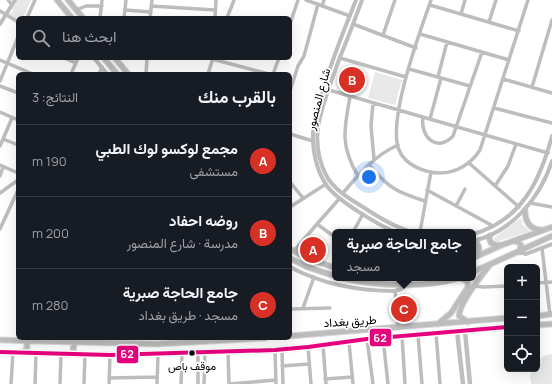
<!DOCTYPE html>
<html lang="ar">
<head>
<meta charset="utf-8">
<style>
  :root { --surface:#171b24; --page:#242831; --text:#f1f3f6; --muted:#9ea1a6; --line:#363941; --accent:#d93025 }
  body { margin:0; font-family:Manrope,Vazirmatn,sans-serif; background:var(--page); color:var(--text); direction:rtl }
  .controls { position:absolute; right:12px; bottom:12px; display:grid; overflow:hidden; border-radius:6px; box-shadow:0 4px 16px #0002 }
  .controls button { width:36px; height:36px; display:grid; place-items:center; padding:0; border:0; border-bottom:1px solid var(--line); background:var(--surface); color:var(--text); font:20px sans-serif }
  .you { position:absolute; left:369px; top:177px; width:14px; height:14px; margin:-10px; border:3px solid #fff; border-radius:50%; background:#1a73e8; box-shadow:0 0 0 6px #1a73e833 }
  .badge { display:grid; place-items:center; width:26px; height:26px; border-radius:50%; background:var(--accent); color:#fff; font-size:13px; font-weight:700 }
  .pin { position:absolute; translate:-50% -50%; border:2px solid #fff; box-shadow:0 1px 4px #0006 }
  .popup { position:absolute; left:332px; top:229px; width:144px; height:52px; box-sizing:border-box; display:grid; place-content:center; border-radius:6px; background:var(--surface); filter:drop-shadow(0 1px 3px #0005); font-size:13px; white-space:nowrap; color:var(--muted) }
  .popup b { font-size:15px; color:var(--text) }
  .popup::after { content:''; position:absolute; left:50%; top:100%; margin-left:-8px; border:8px solid transparent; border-top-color:var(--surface) }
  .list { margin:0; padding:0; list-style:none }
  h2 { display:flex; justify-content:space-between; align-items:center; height:52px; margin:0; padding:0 16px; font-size:17px }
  h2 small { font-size:13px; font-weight:400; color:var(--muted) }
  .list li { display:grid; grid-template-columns:26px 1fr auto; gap:12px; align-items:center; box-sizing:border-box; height:72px; padding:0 16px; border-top:1px solid var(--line) }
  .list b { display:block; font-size:15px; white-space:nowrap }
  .list p { margin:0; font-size:13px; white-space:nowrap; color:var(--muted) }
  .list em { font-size:13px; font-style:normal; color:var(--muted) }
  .icon { flex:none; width:22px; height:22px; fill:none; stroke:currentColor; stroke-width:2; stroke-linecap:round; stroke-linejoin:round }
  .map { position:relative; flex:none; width:552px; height:384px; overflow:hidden; direction:ltr }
  .search { position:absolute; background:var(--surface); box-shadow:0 4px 16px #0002; left:16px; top:16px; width:276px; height:44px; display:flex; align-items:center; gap:10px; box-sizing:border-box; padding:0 14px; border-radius:6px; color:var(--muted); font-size:15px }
  .panel { position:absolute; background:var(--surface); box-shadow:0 4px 16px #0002; left:16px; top:72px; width:276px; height:268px; border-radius:6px; direction:rtl }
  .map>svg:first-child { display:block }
</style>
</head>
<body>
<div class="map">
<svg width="552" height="384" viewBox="0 0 552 384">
  <rect width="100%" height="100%" fill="#fff"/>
  <!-- green -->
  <path fill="#e8e8e8" d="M17 0H31L23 18H18V20L9 15 10 13 13 12 12 8Z
    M375 72 402 80 395 105 368 98Z
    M521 218 523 225 530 231 495 242 494 238Z
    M552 354V384H531L530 376 532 369H537V362L543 356Z"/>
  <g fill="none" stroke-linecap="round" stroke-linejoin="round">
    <!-- primary casing -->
    <g stroke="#dbdbdb" stroke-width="7">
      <path id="primary" d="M57 0 72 18
        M68 0 83 18
        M104 58 117 74
        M115 58 128 74
        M525 210C525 222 530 230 543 230
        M490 236 489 238 491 243 496 245H501
        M473 241C480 244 481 251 475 256
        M513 241 518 242 521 245 519 252
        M290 249 305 257 335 268
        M290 258 307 267 335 276
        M473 258 502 245 552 227
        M473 272 552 236
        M343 278C375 286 427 288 459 278
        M537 316 552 314
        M468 322 459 316C459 304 481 276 489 266
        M438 324 451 313 468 287V284L467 281 461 278
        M537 325 552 324
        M290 336 507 318
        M0 340 156 344 265 338
        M0 352 110 355 275 350 308 347 367 339 507 327
        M23 353 27 348V344L26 341
        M75 354 73 349 75 342"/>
    </g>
    <!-- minor -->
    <path stroke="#bdbdbd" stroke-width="3.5" d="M8 0 12 5
      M306 0 350 16
      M431 0C420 32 387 120 399 150 405 165 425 173 440 173 456 173 471 164 480 150L528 0
      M430 5 519 31
      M151 6 215 10
      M322 6 324 0
      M76 10 86 6H102
      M125 10 151 12
      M0 11 18 22
      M461 14 465 0
      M27 18 35 0
      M100 18 102 0
      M124 18 126 0
      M150 18 152 0
      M215 18 216 0
      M227 18 234 0
      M489 22 496 0
      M290 24 298 0
      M353 24 416 48
      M420 34 509 60
      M383 35 395 0
      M64 58 76 63
      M340 58 406 77
      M212 59 269 74
      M0 60 33 74
      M409 69 470 86
      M71 74 78 58
      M99 74 102 67
      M146 74 147 58
      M208 74 213 58
      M273 74 279 58
      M438 77 447 42
      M503 79 552 93
      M0 81 18 37
      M0 86 18 93
      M532 87 552 20
      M329 90 548 153
      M290 91 298 66 304 56 318 4
      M350 97C344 129 340 146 358 176
      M373 103 371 126 374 159
      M494 108 552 123
      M0 112 18 120
      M423 117C420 137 437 153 453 136L482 52
      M430 119 441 78
      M290 134 313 141
      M3 139 18 145
      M0 146 12 118
      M469 163 519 207
      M0 165 18 173
      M369 165C389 188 396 192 425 201
      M0 176 3 167
      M290 182 303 198
      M495 186 508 166 516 144
      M427 190 493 226
      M0 193 18 180
      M343 193C359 174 375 155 398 145
      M530 203 552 207
      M456 206 465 189
      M290 207 326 184
      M317 224 332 235
      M0 229 18 190
      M353 232 363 214
      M420 232 431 172
      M542 248 550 315
      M294 251 317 224 340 198
      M537 283 552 282
      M474 286 484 287 507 286
      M395 291 398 328
      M303 308 314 277
      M290 309 330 308
      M436 333 440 384
      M418 335 422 384
      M402 336 405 384
      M383 338 388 384
      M367 339 373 384
      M349 342 353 384
      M323 346 326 384
      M308 347 311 384
      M275 350 276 384
      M282 350 283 384
      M228 352 229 384
      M198 353V384
      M282 366 309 364
      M109 378 157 377
      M325 379 352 377
      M11 384 13 353
      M35 384 36 353
      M60 384 61 354
      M84 384 85 354
      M109 384 110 355
      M157 384 158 354
      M181 384 182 353
      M204 384 205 352
      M229 384 276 380"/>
    <!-- tertiary -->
    <path stroke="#bdbdbd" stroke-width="4" d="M356 0C343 33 329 66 320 101 317 111 314 122 313 133 312 151 317 172 327 186 338 201 377 224 395 232
      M362 0C355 19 348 38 340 57 332 80 322 103 318 127 316 143 319 161 326 175 333 189 350 199 363 207 378 217 394 227 412 232
      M0 24 15 0
      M94 58 107 74
      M473 234C521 221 540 181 552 136
      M473 241C512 232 540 198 552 161
      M519 252 526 254 552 244
      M290 267C322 284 359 291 395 291L401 289 407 284"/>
    <!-- secondary -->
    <path stroke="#bfbfbf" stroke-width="4.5" d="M457 331 463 384
      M465 331 470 384"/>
    <!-- primary -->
    <use href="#primary" stroke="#bdbdbd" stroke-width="5"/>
    <!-- bus-1 casing -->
    <g stroke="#fff" stroke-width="7">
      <path id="bus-1" d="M0 352 110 355 275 350 308 347 367 339 507 327"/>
    </g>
    <!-- bus-1 -->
    <use href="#bus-1" stroke="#e5007d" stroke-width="4"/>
  </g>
  <!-- markers -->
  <circle fill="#000" stroke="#fff" stroke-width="1.5" cx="192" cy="353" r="3.5"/>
  <g text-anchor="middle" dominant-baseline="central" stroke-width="3.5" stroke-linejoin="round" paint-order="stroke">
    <!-- bus labels -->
    <g font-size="11" fill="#000" stroke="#fff">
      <text x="192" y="365">موقف باص</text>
    </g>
    <!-- street labels -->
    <g font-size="12" fill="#000" stroke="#fff">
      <text transform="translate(318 99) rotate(-75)">شارع المنصور</text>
      <text transform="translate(350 321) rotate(-4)">طريق بغداد</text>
    </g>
  </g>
  <g stroke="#fff" stroke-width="1.5">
    <rect x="369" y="328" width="23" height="19" rx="4" fill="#e5007d"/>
    <rect x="116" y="345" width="23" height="19" rx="4" fill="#e5007d"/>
  </g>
  <g font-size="11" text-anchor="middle" font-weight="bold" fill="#fff">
    <text x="380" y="342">62</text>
    <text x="127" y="358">62</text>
  </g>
</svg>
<div class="controls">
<button>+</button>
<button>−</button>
<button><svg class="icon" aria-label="locate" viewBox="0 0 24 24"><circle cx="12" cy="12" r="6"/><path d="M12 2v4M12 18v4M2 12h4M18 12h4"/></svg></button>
</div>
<div class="you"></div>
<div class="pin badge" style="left:313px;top:250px">A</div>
<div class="pin badge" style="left:352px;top:80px">B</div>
<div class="pin badge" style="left:404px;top:309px">C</div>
<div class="popup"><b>جامع الحاجة صبرية</b>مسجد</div>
<div class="search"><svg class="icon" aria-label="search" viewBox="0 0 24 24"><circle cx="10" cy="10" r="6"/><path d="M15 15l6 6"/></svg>ابحث هنا</div>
<section class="panel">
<h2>بالقرب منك<small>النتائج: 3</small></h2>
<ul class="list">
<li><span class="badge">A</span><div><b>مجمع لوكسو لوك الطبي</b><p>مستشفى</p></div><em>190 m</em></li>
<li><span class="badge">B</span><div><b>روضه احفاد</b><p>مدرسة · شارع المنصور</p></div><em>200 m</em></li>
<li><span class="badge">C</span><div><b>جامع الحاجة صبرية</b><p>مسجد · طريق بغداد</p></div><em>280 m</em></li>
</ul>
</section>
</div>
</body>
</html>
